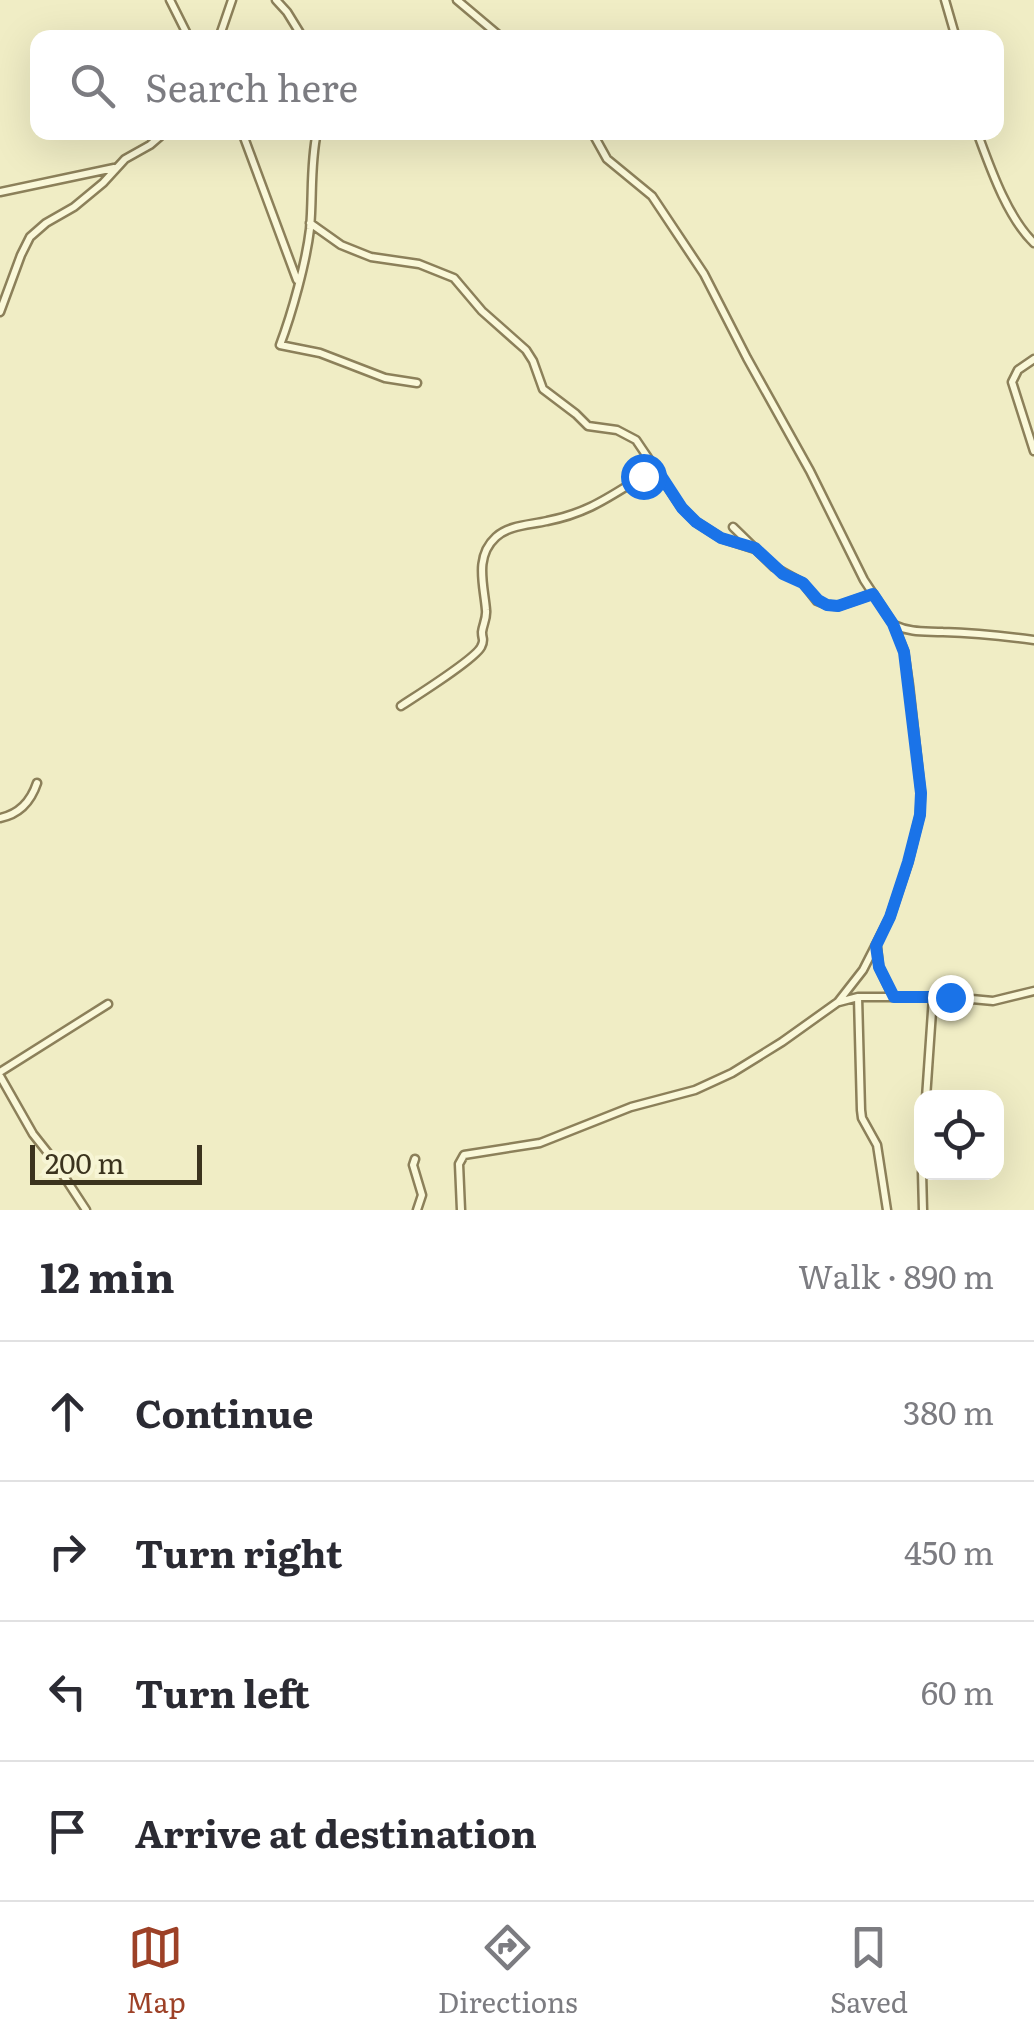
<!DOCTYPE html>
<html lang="en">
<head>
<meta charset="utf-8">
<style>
  :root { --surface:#fff; --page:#f2f2f3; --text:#2b2b33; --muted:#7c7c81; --line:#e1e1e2; --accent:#9d4127 }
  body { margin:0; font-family:Literata,serif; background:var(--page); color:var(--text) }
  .controls { position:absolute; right:30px; bottom:30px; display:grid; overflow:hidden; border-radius:20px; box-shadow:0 10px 40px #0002 }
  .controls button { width:90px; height:90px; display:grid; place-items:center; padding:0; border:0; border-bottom:2px solid var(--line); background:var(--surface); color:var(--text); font:50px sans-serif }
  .scale { position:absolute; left:30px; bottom:25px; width:172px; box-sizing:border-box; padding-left:10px; border:5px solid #3b331e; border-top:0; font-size:28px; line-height:35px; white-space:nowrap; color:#3b331e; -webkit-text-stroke:8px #f7f5d5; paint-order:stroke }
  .stop { position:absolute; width:30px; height:30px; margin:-22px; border:8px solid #1a73e8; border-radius:50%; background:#fff }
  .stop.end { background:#1a73e8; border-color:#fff; box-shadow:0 2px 10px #0008 }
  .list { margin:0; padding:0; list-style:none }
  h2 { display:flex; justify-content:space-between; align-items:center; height:130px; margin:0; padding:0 40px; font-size:42px }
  h2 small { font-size:32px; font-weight:400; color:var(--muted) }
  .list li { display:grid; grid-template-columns:65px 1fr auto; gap:30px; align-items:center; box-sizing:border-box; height:140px; padding:0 40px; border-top:2px solid var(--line) }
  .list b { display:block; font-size:38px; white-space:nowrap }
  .list em { font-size:32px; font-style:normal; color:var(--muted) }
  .icon { flex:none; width:55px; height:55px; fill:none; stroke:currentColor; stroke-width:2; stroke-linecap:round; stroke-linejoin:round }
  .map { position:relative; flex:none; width:1034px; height:1210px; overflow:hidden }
  .search { position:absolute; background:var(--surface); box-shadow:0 10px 40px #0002; left:30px; right:30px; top:30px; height:110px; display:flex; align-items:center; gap:25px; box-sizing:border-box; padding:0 35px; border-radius:20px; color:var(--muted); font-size:38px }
  .sheet { height:690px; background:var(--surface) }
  nav { display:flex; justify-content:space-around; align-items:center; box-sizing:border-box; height:140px; border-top:2px solid var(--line); background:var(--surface); font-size:28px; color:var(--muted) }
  nav a { display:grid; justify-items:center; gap:5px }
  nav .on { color:var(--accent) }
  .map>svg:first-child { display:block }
</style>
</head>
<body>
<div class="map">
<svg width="1034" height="1210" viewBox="0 0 1034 1210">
  <rect width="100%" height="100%" fill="#f0edc5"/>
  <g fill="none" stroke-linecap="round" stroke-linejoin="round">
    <!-- minor casing -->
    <g stroke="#8c805a" stroke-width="11">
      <path id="minor" d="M170 0 189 38
        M276 0 287 12 303 38
        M457 0 502 38
        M945 0 956 38
        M219 38 232 0
        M242 132 297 280
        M317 132C310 164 313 197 310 229 306 263 292 313 280 345L320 353 385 378 417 383
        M977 132C990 167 1007 217 1034 243
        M0 192 114 168
        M310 223 341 245 371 257 419 264 454 278 482 311 526 350 533 361 543 389 576 414 588 426 617 430 636 440 682 508 696 522 721 538 755 549
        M0 312 21 255 30 237 46 223 74 207 103 183 125 159 150 145 165 132
        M1034 359 1018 370 1012 382 1034 451
        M733 527 774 567 803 583 817 601 827 605 838 606 873 594
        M894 625C911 633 925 631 943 632 973 633 1004 636 1034 640
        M401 706C416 696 474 660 481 647 485 639 482 640 482 632 483 624 487 618 486 610 484 585 474 557 496 537 509 525 530 525 547 521 594 512 616 491 657 468
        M0 818C20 814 31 801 37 783
        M877 947 879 967 893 996
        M858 997 861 1110 862 1118 877 1145 887 1210
        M839 1002 858 997H950L993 1001 1034 991
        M0 1072 108 1004
        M0 1076 33 1134 52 1158 86 1210
        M926 1098 933 997
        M415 1159 413 1165 422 1195 417 1210
        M922 1172 923 1210
        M461 1210 459 1164 464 1155 540 1143 631 1107 695 1090 732 1073 782 1042 838 1002 863 970 890 917 908 863 920 815 921 793 909 685 904 651 893 624 864 580 810 471 747 358 704 274 652 196 607 159 592 132"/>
    </g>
    <!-- minor -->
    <use href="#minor" stroke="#faf8d9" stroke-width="6"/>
  </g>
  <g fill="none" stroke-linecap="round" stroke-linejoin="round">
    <!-- route -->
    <path stroke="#1a73e8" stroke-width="12" d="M643 476 656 468 682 508 696 522 721 538 755 548 783 574 803 583 818 600 827 605 838 606 873 594 893 624 904 652 921 793 920 815 908 862 890 917 876 946 879 967 894 997H950"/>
  </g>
</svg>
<div class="controls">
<button><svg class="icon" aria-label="locate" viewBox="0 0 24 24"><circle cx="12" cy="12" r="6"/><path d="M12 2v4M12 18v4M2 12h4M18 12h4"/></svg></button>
</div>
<div class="scale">200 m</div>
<div class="stop" style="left:643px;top:476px"></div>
<div class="stop end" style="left:950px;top:997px"></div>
<div class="search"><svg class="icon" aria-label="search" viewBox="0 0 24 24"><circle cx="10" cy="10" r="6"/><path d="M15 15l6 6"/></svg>Search here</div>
</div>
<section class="sheet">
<h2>12 min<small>Walk · 890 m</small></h2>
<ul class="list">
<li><svg class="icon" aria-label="ahead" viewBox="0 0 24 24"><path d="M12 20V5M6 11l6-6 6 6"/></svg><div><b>Continue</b></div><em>380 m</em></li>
<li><svg class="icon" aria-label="right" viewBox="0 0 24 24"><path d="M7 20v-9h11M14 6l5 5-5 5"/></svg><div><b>Turn right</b></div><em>450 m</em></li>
<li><svg class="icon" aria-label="left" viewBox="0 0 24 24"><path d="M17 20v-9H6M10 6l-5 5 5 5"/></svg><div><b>Turn left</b></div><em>60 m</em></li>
<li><svg class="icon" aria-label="arrive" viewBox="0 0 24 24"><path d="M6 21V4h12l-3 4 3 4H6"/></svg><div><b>Arrive at destination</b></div></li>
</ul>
</section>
<nav>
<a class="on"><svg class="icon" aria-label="map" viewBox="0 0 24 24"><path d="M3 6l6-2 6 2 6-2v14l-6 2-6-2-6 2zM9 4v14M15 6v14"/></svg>Map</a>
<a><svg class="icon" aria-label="directions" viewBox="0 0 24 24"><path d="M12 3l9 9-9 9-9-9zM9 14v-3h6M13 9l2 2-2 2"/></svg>Directions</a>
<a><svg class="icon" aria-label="saved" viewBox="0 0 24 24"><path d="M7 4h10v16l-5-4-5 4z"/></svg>Saved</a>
</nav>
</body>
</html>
